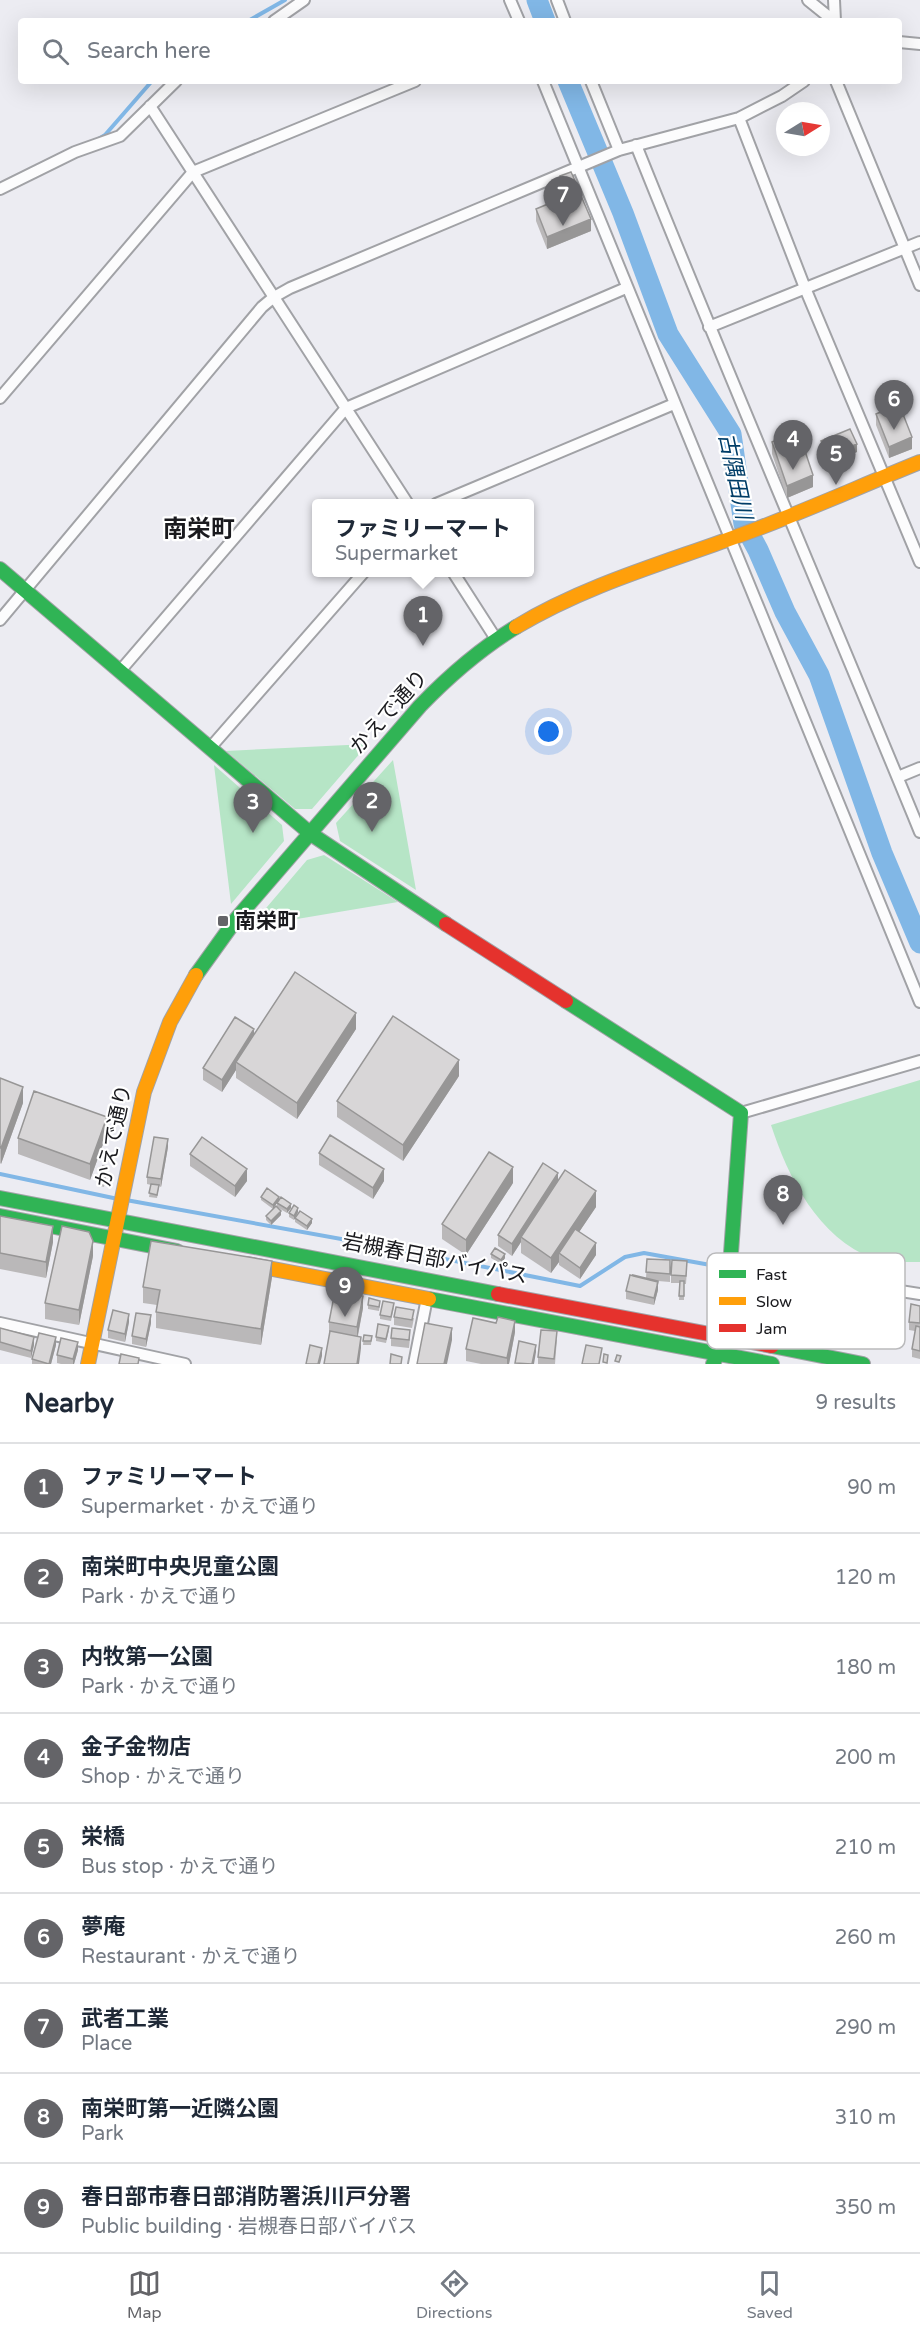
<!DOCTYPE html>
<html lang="en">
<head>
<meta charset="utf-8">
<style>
  :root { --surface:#fff; --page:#f2f2f3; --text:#1f2937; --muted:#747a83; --line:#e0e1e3; --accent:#646468 }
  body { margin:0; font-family:"Varela Round","Noto Sans JP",sans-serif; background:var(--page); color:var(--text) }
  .compass { position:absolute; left:776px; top:102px; width:54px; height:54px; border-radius:50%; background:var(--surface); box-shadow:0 6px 24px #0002; rotate:79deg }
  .you { position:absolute; left:549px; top:732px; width:21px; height:21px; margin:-15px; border:4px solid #fff; border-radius:50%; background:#1a73e8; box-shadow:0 0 0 9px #1a73e833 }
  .badge { display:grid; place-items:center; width:39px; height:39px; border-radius:50%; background:var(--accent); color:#fff; font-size:20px; font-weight:700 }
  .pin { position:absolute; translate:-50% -50px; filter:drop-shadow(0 2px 3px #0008) }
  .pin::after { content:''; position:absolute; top:32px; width:21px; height:18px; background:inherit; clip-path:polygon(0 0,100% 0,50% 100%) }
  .popup { position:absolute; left:312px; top:499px; width:222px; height:78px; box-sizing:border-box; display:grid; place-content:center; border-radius:6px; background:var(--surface); filter:drop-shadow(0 2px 4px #0005); font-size:20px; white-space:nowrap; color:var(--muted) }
  .popup b { font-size:22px; color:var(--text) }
  .popup::after { content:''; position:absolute; left:50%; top:100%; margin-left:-12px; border:12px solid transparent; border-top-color:var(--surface) }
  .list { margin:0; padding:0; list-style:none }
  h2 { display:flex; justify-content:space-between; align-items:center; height:78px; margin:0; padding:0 24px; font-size:26px }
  h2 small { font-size:20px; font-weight:400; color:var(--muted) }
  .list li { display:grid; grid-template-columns:39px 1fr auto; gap:18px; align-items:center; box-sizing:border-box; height:90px; padding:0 24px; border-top:2px solid var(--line) }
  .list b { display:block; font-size:22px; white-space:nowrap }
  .list p { margin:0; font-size:20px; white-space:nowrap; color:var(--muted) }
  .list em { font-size:20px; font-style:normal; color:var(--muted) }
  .icon { flex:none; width:33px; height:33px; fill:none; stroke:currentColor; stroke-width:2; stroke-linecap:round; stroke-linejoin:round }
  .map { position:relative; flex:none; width:920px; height:1364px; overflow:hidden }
  .search { position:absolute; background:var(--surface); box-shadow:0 6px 24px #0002; left:18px; right:18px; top:18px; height:66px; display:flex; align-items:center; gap:15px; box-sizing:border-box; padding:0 21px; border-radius:6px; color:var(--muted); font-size:22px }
  .sheet { height:888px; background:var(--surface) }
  nav { display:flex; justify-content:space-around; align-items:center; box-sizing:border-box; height:84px; border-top:2px solid var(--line); background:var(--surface); font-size:16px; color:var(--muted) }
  nav a { display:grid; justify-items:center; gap:3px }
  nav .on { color:var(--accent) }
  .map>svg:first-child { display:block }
</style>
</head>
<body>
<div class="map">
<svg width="920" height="1364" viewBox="0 0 920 1364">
  <rect width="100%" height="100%" fill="#ececf2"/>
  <!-- park -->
  <path fill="#b6e5c6" d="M368 744 312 809H295L226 751Z
    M393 760 416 890 340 841 336 823Z
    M214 765 282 825 284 841 231 904Z
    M324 855 398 902 250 927 307 860Z
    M920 1080V1262C906 1262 887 1263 874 1259 818 1238 788 1177 771 1125Z"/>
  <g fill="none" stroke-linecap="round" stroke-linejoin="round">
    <!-- stream -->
    <path stroke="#81b7e6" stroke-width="4" d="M248 21 285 0
      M97 140 105 135 152 81
      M0 1174 118 1199
      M126 1200 380 1246 580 1286 625 1257 644 1253 727 1268"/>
    <!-- river -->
    <path stroke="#81b7e6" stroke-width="21" d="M537 0 545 21
      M568 81 623 213 668 334 731 434 744 524 758 550 785 612 819 675 882 853 920 943"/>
    <!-- street casing -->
    <g stroke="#a1a2a6" stroke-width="14">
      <path id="street" d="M510 0 519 21
        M557 0 565 21
        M808 0 834 21
        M834 0 835 21
        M274 21 304 0
        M899 42 920 44
        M543 81 920 1002
        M591 81 619 150
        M836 81 920 285
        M150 106 408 504
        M739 118 805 288 920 562
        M636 145C728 375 826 603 920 832
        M0 189 75 152 120 136 176 81
        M709 327 920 242
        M0 398 193 172 415 81
        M436 504 674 404
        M453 572 496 639
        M0 620 262 307 274 297 290 288 619 150 739 118 782 96 804 81
        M120 671 346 408 626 288
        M210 748 364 572
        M898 777 920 768
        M741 1113 920 1061
        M761 1269 920 1294
        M0 1323 185 1364
        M414 1364 427 1298"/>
    </g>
    <!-- fast casing -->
    <g stroke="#a1a2a6" stroke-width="16">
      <path id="fast" d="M0 569 311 834 446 924
        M196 975 237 918 420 706C449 676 480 649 516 627
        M566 1001 741 1113 725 1337 713 1364
        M0 1198 498 1294
        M0 1216 177 1251
        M429 1299 772 1364
        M772 1346 863 1364"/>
    </g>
    <!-- slow casing -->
    <g stroke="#a1a2a6" stroke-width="16">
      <path id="slow" d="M516 627C584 586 661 564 735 537 797 515 858 487 920 462
        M247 1264 429 1299
        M88 1364 144 1092 170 1022 196 975"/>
    </g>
    <!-- jam casing -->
    <g stroke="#a1a2a6" stroke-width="16">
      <path id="jam" d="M446 924 566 1001
        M498 1294 772 1346"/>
    </g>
    <!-- street -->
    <use href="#street" stroke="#fcfcfd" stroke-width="10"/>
    <!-- fast -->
    <use href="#fast" stroke="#30b455" stroke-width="14"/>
    <!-- slow -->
    <use href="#slow" stroke="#ff9f0a" stroke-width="14"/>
    <!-- jam -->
    <use href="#jam" stroke="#e5322d" stroke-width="14"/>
  </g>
  <!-- wall -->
  <path fill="#bab8b9" d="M560 176 578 192 591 231 547 249 536 221V209L564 197 560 188Z
    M876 414 912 449 889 458 876 425Z
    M821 441 857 452 827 464 821 449Z
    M772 442 813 487 787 498 772 454Z
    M356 1029 297 1119 236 1078V1070L222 1092 203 1080V1068L254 1034Z
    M459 1076 403 1161 337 1117V1101Z
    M0 1078 23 1103 1 1164 0 1163Z
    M107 1133 90 1180 18 1154V1138Z
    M168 1147 161 1187 159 1186 157 1198 149 1197 151 1185 147 1184V1177Z
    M319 1153 384 1181 373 1199 319 1165Z
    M190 1154 247 1181 235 1197 190 1166Z
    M107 1171 104 1187 100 1186V1182Z
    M558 1182 596 1207 579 1232 596 1255 580 1279 559 1265V1262L551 1273 521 1253V1242L512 1256 498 1246V1235Z
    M513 1183 466 1255 442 1239V1224Z
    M261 1197 279 1200 291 1208 287 1213 277 1207V1203L273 1209 261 1200Z
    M298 1212 294 1220 289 1217V1213Z
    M281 1215 271 1225 266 1220V1216Z
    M0 1216 53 1242 46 1278 0 1269Z
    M295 1218 312 1223 307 1230 295 1222Z
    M491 1254 505 1258 501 1264 491 1258Z
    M93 1256 79 1325 45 1319V1303Z
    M647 1259 670 1260V1282L658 1281V1290L654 1305 626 1299V1291L633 1276 646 1278Z
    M687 1269 686 1284H684V1300H679L680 1283H671V1275Z
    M272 1277 261 1345 156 1328V1312L157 1305 143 1303V1287Z
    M776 1282 768 1330 732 1324V1312Z
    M380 1304 379 1311 368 1309V1305Z
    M920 1306V1359L912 1357V1349L915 1331 909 1330V1322Z
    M394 1307 391 1321 380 1319V1315Z
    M363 1308 358 1336 361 1348 329 1334V1322Z
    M394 1317 414 1318 412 1328 394 1325Z
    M129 1322 125 1342 108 1338V1330Z
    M151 1323 146 1347 132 1344V1336Z
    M0 1328 34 1345 31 1358 0 1350Z
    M389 1330 386 1343 376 1341V1337Z
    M515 1332 509 1364H481L466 1361V1349Z
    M364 1335 372 1336 371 1345H363Z
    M391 1338H410L409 1348 391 1346Z
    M557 1339 555 1364H538V1357Z
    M56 1345 51 1364H32V1359Z
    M78 1350 74 1364H61L57 1363V1355Z"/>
  <!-- shaded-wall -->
  <path fill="#979696" d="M578 187V199L567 203V191Z
    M591 219V231L547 249V237Z
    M912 437V449L889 458V447Z
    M857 444V452L827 464V456Z
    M813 475V487L787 498V486Z
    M356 1013V1029L297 1119V1103Z
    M254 1029V1041L236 1062V1070L222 1092V1080Z
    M459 1060V1076L403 1161V1145Z
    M23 1087V1103L1 1164V1148Z
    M107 1117V1133L90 1180V1164Z
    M168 1139V1147L161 1187V1179Z
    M513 1167V1183L466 1255V1240Z
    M247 1169V1181L235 1197V1186Z
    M384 1169V1181L373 1199V1188Z
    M558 1173V1184L521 1237V1242L512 1256V1244Z
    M596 1191V1207L563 1256 559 1253V1262L551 1273V1258Z
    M279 1197V1200L273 1209V1205Z
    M291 1204V1208L287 1213V1209Z
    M298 1208V1212L294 1220V1216Z
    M281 1211V1215L271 1225V1221Z
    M312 1219V1223L307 1230V1226Z
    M53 1226V1242L46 1278V1262Z
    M93 1241V1256L79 1325V1310Z
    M596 1243V1255L580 1279V1268Z
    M505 1254V1258L501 1264V1260Z
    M272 1261V1277L261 1345V1329Z
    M776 1270V1282L768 1330V1318Z
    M658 1281V1290L654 1305V1298Z
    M363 1296V1308L357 1339V1327Z
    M129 1314V1322L125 1342V1334Z
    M151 1315V1323L146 1347V1339Z
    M515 1321V1332L509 1364H507V1358Z
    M452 1328V1340L447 1364H444Z
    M34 1337V1345L31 1358V1351Z
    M56 1337V1345L51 1364H49Z
    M361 1337V1348L359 1364H357Z
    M78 1342V1350L74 1364H73V1359Z
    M536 1345V1352L534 1364H532Z
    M322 1348V1356L320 1364H318Z"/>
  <!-- building -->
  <path fill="#d8d6d7" stroke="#979696" stroke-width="1.5" d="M571 172 578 187 567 191 560 176Z
    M579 191 591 219 547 237 536 209Z
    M899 404 912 437 889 447 876 414Z
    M850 429 857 444 827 456 821 441Z
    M798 430 813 475 787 486 772 442Z
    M295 972 356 1013 297 1103 236 1062Z
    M393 1016 459 1060 403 1145 337 1101Z
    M235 1017 254 1029 222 1080 203 1068Z
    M0 1078 23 1087 1 1148H0Z
    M34 1091 107 1117 90 1164 18 1138Z
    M330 1135 384 1169 373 1188 319 1153Z
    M154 1137 168 1139 161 1179 147 1177Z
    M202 1137 247 1169 235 1186 190 1154Z
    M489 1152 513 1167 466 1240 442 1224Z
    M543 1163 558 1173 512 1244 498 1235Z
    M103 1166 107 1167 104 1183 100 1182Z
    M565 1170 596 1191 551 1258 521 1237Z
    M151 1184 159 1185 157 1195 149 1193Z
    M267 1188 279 1197 273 1205 261 1197Z
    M281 1197 291 1204 287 1209 277 1203Z
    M294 1205 298 1208 294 1216 289 1213Z
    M276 1206 281 1211 271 1221 266 1216Z
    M300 1211 312 1219 307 1226 295 1218Z
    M0 1216 53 1226 46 1262 0 1253Z
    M62 1226 89 1232 93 1241 79 1310 45 1303Z
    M575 1229 596 1243 580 1268 559 1253Z
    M151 1241 272 1261 261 1329 156 1312 160 1290 143 1287Z
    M495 1248 505 1254 501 1260 491 1254Z
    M647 1259 670 1260V1274L646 1272Z
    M672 1260 687 1261 686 1276 671 1275Z
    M740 1264 776 1270 768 1318 732 1312Z
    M630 1275 658 1282 654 1298 626 1291Z
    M633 1275 658 1281 657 1285 658 1282 633 1276Z
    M680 1281H684V1296H679Z
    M335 1291 363 1296 357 1327 329 1322Z
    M369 1298 380 1301 379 1307 368 1305Z
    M383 1301 394 1303 391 1317 380 1315Z
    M911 1304 920 1306V1323L909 1322Z
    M396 1307 414 1310 412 1320 394 1317Z
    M113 1310 129 1314 125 1334 108 1330Z
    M136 1313 151 1315 146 1339 132 1336Z
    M498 1317 515 1321 507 1358 466 1349 473 1318 496 1323Z
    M425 1323 452 1328 444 1364H417Z
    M378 1324 389 1326 386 1339 376 1337Z
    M916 1326 920 1327V1351L912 1349Z
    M0 1328 34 1337 31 1351 0 1342Z
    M392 1328 410 1330 409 1340 391 1338Z
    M541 1330 557 1331 554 1359 538 1357Z
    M330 1331 361 1337 357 1364H324Z
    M39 1333 56 1337 49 1364 32 1359Z
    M364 1335 372 1336 371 1341H363Z
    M61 1338 78 1342 73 1359 57 1355Z
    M519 1341 536 1345 532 1364 515 1363Z
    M310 1345 322 1348 318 1364H306Z
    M586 1345 602 1348 599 1364H582Z
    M121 1354 139 1358 138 1364H119Z
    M391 1354 402 1357 401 1364H390Z
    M604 1354 608 1355 607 1363 603 1362Z
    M617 1355 621 1356 619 1362 615 1361Z"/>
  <!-- markers -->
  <rect fill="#646468" stroke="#fff" stroke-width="2" x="217" y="915" width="12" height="12" rx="3"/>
  <g text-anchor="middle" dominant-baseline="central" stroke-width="4.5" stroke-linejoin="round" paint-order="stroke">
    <!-- street labels -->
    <g font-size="21" fill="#1a1a1e" stroke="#fff">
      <text transform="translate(389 712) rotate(-48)">かえで通り</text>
      <text transform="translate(114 1136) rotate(-78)">かえで通り</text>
      <text transform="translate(435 1259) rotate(11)">岩槻春日部バイパス</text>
    </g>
    <!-- poi labels -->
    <g font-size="21" font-weight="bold" fill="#1a1a1e" stroke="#fff" text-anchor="start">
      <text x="235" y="921">南栄町</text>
    </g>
    <!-- water labels -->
    <g font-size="22" font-style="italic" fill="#003d67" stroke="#fff">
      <text transform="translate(735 476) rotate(78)">古隅田川</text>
    </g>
    <!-- quarter labels -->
    <g font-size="24" font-weight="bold" fill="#1a1a1e" stroke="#fff">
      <text x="199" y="529">南栄町</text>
    </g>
  </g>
  <!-- legend -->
  <rect x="707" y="1253" width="198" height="96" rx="9" fill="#fff" stroke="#bababc" stroke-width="1.5"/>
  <rect x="719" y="1270" width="27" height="8" fill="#30b455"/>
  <rect x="719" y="1297" width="27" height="8" fill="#ff9f0a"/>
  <rect x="719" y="1324" width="27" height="8" fill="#e5322d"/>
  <g font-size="16" fill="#1a1a1e">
    <text x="756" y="1280">Fast</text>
    <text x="756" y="1307">Slow</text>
    <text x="756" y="1334">Jam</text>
  </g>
</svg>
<svg class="compass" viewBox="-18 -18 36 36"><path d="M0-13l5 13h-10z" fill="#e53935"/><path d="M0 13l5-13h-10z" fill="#747a83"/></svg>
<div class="you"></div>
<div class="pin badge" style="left:423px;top:646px">1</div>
<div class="popup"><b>ファミリーマート</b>Supermarket</div>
<div class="pin badge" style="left:372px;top:832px">2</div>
<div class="pin badge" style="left:253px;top:833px">3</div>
<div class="pin badge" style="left:793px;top:470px">4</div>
<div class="pin badge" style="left:836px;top:485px">5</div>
<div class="pin badge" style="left:894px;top:430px">6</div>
<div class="pin badge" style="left:563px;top:226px">7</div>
<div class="pin badge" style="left:783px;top:1225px">8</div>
<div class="pin badge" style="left:345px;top:1317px">9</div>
<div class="search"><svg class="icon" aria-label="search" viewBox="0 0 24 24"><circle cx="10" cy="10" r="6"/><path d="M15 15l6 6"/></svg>Search here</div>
</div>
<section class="sheet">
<h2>Nearby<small>9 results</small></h2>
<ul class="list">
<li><span class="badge">1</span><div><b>ファミリーマート</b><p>Supermarket · かえで通り</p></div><em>90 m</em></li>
<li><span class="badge">2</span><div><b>南栄町中央児童公園</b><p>Park · かえで通り</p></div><em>120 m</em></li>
<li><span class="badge">3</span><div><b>内牧第一公園</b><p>Park · かえで通り</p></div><em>180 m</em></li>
<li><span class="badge">4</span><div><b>金子金物店</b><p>Shop · かえで通り</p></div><em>200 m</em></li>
<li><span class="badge">5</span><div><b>栄橋</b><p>Bus stop · かえで通り</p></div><em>210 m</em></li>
<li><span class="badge">6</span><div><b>夢庵</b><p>Restaurant · かえで通り</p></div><em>260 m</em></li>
<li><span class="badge">7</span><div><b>武者工業</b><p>Place</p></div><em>290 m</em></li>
<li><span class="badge">8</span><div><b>南栄町第一近隣公園</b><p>Park</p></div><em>310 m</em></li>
<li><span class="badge">9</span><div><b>春日部市春日部消防署浜川戸分署</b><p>Public building · 岩槻春日部バイパス</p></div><em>350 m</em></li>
</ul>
</section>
<nav>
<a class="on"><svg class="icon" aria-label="map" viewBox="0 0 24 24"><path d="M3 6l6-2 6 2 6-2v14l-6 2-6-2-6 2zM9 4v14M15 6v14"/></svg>Map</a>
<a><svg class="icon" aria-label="directions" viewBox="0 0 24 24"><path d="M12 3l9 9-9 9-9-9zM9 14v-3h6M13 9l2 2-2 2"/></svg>Directions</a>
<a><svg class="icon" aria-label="saved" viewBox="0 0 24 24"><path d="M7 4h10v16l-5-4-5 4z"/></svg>Saved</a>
</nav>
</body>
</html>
